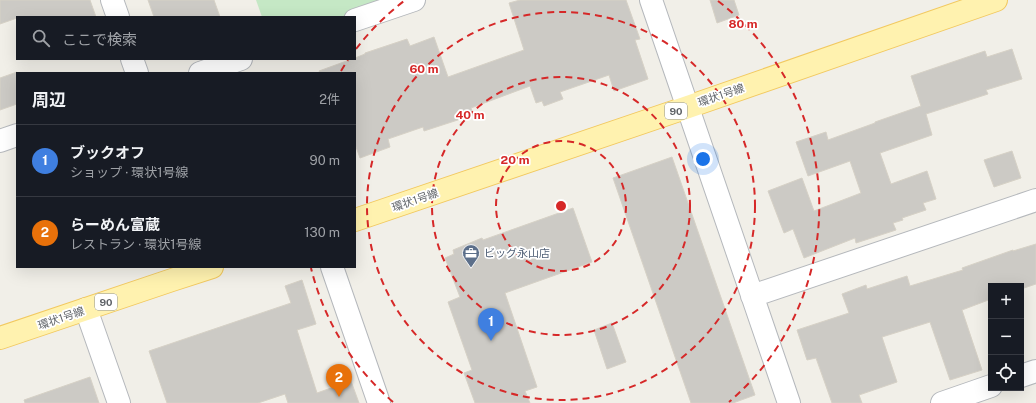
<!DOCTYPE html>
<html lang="ja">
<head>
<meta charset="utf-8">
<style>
  :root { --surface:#171b24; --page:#242831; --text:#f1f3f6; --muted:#9ea1a6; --line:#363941; --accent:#7c3aed }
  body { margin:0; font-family:"Public Sans","Noto Sans JP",sans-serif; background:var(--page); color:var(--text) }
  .controls { position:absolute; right:12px; bottom:12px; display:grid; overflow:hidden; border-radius:0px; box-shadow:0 4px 16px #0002 }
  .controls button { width:36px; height:36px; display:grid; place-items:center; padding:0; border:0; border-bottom:1px solid var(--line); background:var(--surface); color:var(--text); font:20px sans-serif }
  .you { position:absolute; left:703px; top:159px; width:14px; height:14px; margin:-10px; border:3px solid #fff; border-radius:50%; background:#1a73e8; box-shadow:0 0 0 6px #1a73e833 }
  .badge { display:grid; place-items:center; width:26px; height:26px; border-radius:50%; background:var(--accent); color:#fff; font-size:13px; font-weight:700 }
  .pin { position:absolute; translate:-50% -33px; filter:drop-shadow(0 1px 2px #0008) }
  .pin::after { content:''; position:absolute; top:21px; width:14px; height:12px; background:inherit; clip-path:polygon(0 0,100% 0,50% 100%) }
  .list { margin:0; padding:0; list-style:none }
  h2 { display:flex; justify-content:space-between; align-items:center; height:52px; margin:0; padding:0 16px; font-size:17px }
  h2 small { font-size:13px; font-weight:400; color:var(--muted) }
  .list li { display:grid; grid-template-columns:26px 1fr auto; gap:12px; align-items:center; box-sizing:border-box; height:72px; padding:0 16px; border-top:1px solid var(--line) }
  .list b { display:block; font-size:15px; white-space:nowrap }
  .list p { margin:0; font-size:13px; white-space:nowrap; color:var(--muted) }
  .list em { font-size:13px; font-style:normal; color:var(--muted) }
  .icon { flex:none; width:22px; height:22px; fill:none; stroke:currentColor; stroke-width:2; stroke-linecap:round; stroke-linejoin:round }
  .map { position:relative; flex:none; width:1036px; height:403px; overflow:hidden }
  .search { position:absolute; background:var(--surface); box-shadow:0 4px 16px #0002; left:16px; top:16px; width:340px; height:44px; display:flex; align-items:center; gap:10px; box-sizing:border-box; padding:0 14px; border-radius:0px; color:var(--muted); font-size:15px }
  .panel { position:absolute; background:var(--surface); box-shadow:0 4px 16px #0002; left:16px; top:72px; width:340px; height:196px; border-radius:0px }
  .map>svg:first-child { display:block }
</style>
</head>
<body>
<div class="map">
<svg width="1036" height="403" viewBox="0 0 1036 403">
  <rect width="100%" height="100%" fill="#f1efe8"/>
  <!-- green -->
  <path fill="#c5e8c5" d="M256 0H380L355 17H262Z"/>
  <!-- building -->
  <path fill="#cccac5" stroke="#d6d1c6" d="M0 0H90L96 17H17V18L0 24Z
    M148 0H214L220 17H154Z
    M520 0H626L640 39 635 40 648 79 614 91 609 75 560 92 563 99 544 106 542 101 536 103 530 86 471 108 473 115 424 131 423 127 388 139 390 147 360 158 355 144V73H320L319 71 352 59H355V58L365 54V53L407 39 410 46 434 37 448 77 524 50 509 3Z
    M710 0H734L739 15 717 23Z
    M1012 49 1022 79 986 90 988 94 926 114 932 135 880 153 891 184 927 171 936 199 923 203 926 210 902 218 903 220 893 223 896 230 856 243 855 238 804 258 793 229 784 233 768 191 802 178 814 211 861 193 850 161 808 176 796 142 826 132 828 140 875 123V122L921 106 911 76 985 51 987 57Z
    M17 72V104L0 110V78Z
    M1012 151 1021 178 994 187 984 160Z
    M672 157 755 395 733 403H691L613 178Z
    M573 208 592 262 505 293 537 387 525 391 530 403H475L464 373 472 370 448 302 460 297 445 258 454 254 453 250 482 238 483 240Z
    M1036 244V284L1021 289V286H991V299L962 310 982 370 950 380 930 322 882 337 897 382 859 395 862 403H832L816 358 807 360 797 330 849 313 842 294 866 285 867 289 907 276 910 286 963 270 962 268 1013 250V251Z
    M302 280 316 324 297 330 317 393 351 381 359 403H288L285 394 258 403H167L149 351 291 303 285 286Z
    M612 323 626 362 607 369 594 330Z
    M90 377 99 403H25L24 400Z"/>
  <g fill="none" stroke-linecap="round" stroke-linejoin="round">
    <!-- minor casing -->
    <g stroke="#b5b8bc" stroke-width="24">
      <path id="minor" d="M112 0 118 17
        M651 0 789 403
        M355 20 414 0
        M132 59 137 73
        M200 73 241 59
        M0 141 17 135
        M332 267 379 403
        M752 296 1036 200
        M86 309 119 403
        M1021 376 1036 371
        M942 403 991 386"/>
    </g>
    <!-- primary casing -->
    <g stroke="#f2c960" stroke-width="24">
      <path id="primary" d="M355 220 688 107 996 0
        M0 338 172 280 212 267"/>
    </g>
    <!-- minor -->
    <use href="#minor" stroke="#fff" stroke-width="22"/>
    <!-- primary -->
    <use href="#primary" stroke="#fff2af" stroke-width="22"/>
  </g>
  <!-- distance rings -->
  <g fill="none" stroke="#d62828" stroke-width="2" stroke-dasharray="7 5">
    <circle cx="561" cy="206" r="65"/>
    <circle cx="561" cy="206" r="129"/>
    <circle cx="561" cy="206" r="194"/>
    <path d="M393 402A258 258 0 0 1 311 268M341 71A258 258 0 0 1 348 60M356 49A258 258 0 0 1 404 1M718 1A258 258 0 0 1 729 402"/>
  </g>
  <!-- icons -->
  <defs>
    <g id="office-pin" transform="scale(0.9)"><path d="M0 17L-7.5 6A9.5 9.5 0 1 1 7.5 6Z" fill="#5c6f8a" stroke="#fff"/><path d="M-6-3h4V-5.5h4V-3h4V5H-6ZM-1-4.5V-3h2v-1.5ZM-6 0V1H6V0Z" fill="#fff"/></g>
  </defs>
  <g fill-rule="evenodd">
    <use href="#office-pin" x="471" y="253"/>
  </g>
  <g text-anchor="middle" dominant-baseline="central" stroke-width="3.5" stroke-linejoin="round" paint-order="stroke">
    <!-- shield labels -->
    <g fill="#fff" stroke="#8f9295" stroke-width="1">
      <rect x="665" y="103" width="22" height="16" rx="3"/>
      <rect x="95" y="294" width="22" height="16" rx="3"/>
    </g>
    <g font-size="10" font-weight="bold" fill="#5f6368">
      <text x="676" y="111">90</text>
      <text x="106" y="302">90</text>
    </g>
    <!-- street labels -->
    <g font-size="11" fill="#5f6368" stroke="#fff">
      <text transform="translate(721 95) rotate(-19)">環状1号線</text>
      <text transform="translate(415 200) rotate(-19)">環状1号線</text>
      <text transform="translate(61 318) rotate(-19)">環状1号線</text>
    </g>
    <!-- service labels -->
    <g font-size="11" fill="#4e5e75" stroke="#fff" text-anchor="start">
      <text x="484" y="253">ビッグ永山店</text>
    </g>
  </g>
  <circle cx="561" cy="206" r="6" fill="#d62828" stroke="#fff" stroke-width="2"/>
  <g font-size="12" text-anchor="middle" font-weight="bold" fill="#d62828" stroke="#fff" stroke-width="3.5" stroke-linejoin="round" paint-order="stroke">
    <text x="743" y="28">80 m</text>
    <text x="424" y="73">60 m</text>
    <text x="470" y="119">40 m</text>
    <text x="515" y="164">20 m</text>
  </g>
</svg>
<div class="controls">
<button>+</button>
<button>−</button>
<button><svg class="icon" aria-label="locate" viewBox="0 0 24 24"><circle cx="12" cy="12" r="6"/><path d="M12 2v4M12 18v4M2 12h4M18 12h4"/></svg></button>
</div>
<div class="you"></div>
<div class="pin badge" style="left:491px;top:341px;background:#3f7fe0">1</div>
<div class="pin badge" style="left:339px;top:397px;background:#e8710a">2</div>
<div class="search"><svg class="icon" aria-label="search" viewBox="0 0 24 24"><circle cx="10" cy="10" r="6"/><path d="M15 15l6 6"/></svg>ここで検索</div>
<section class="panel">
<h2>周辺<small>2件</small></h2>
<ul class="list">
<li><span class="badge" style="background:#3f7fe0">1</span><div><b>ブックオフ</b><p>ショップ · 環状1号線</p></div><em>90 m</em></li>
<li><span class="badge" style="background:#e8710a">2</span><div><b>らーめん富蔵</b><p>レストラン · 環状1号線</p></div><em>130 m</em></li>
</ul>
</section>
</div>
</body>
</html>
